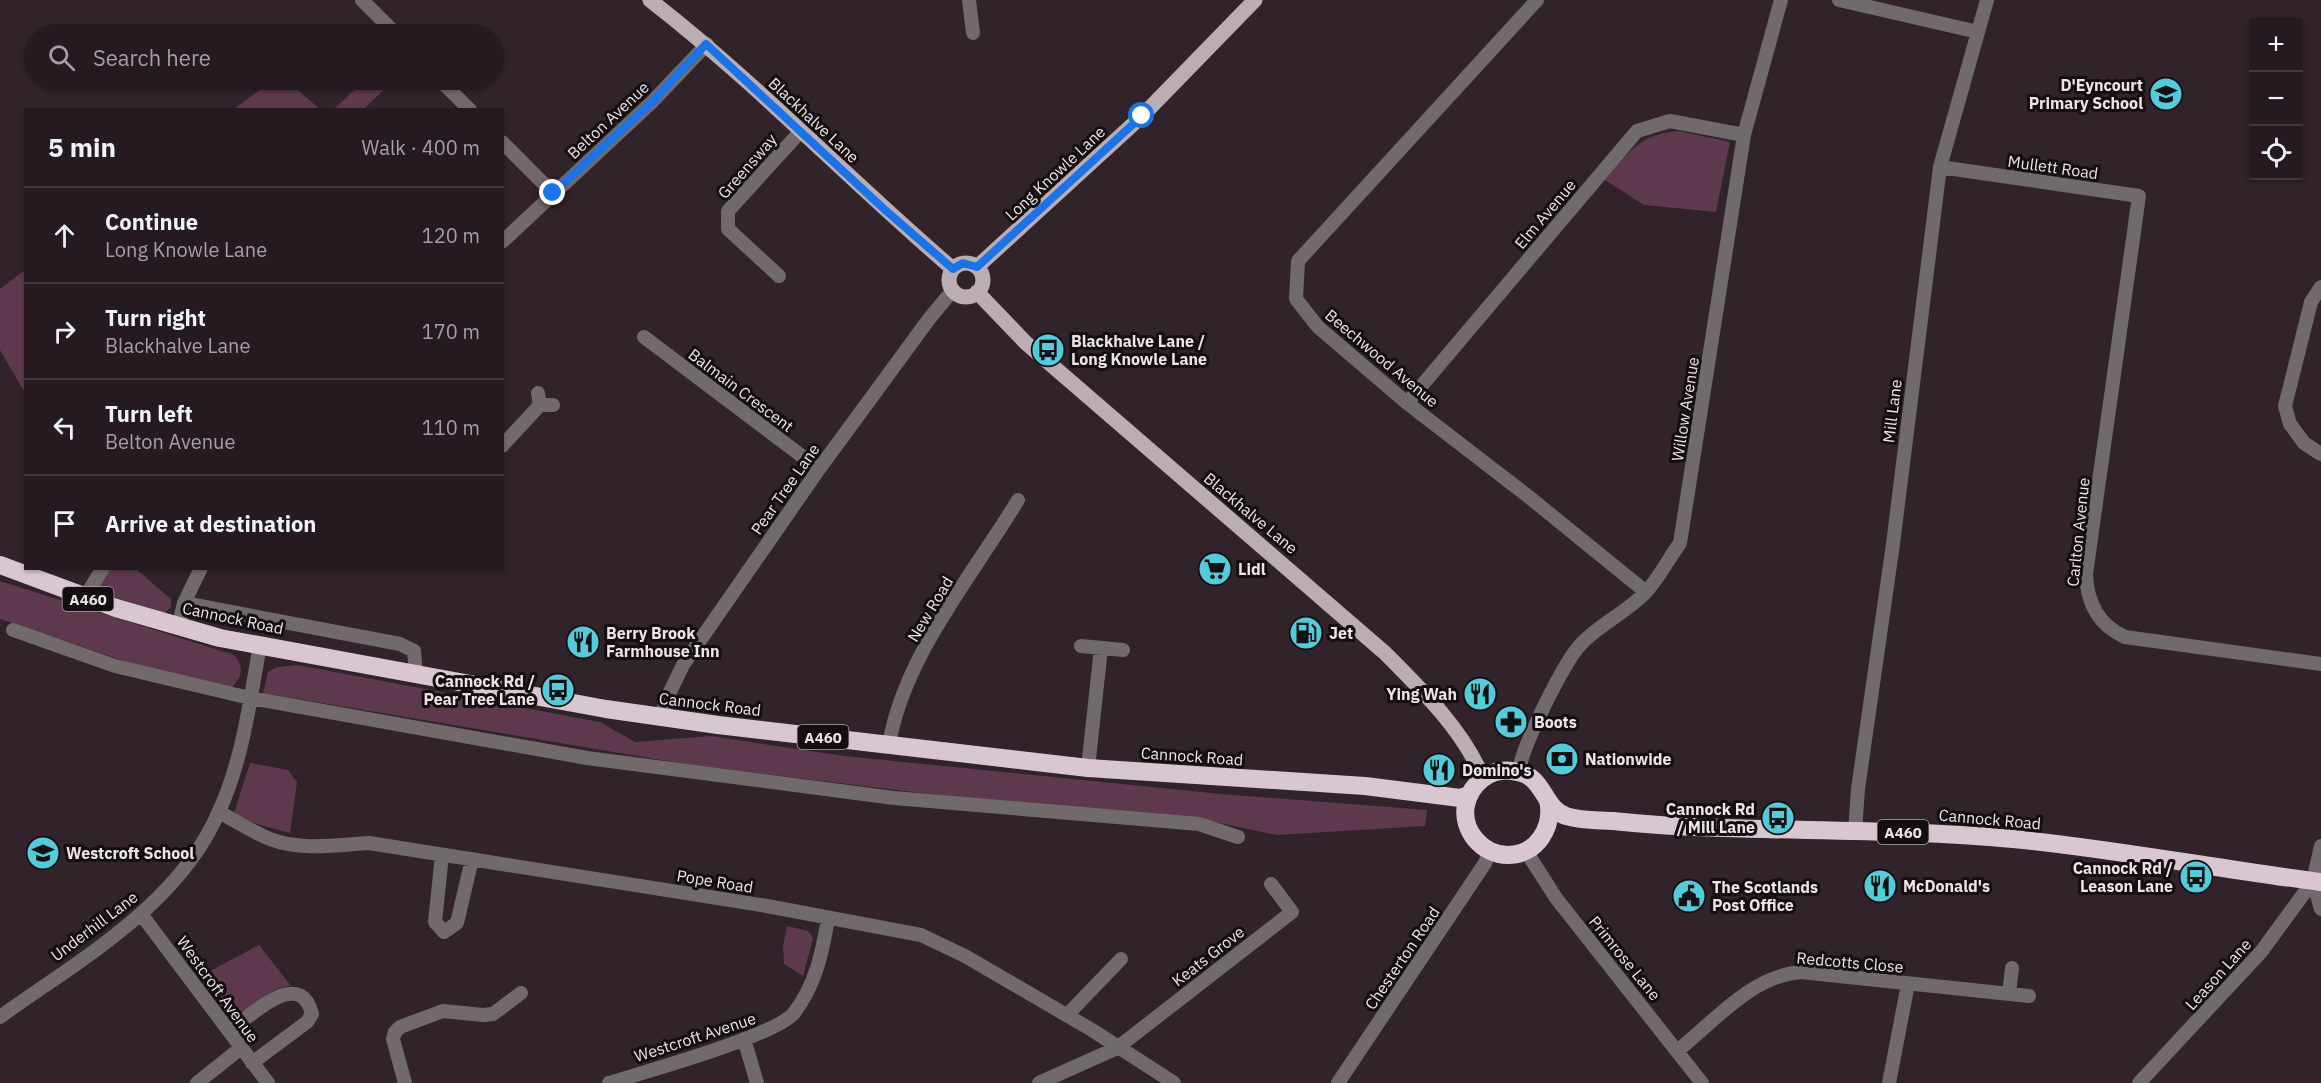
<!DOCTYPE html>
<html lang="en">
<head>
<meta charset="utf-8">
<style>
  :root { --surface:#241a20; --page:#2c2329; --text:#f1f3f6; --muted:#a3a1a5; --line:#41383e }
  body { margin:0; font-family:"IBM Plex Sans",sans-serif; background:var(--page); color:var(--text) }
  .controls { position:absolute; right:18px; top:18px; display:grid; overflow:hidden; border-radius:0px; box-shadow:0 2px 4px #0004 }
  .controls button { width:54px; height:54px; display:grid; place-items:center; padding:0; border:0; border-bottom:2px solid var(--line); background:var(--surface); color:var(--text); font:30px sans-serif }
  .stop { position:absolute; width:18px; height:18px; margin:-14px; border:4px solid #1a73e8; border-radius:50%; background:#fff }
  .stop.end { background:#1a73e8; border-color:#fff; box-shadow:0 2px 6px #0008 }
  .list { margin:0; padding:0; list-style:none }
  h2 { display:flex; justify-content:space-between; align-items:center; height:78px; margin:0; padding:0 24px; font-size:26px }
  h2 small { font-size:20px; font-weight:400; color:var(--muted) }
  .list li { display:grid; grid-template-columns:39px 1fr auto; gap:18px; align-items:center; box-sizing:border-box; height:96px; padding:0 24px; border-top:2px solid var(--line) }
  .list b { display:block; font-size:22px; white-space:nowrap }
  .list p { margin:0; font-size:20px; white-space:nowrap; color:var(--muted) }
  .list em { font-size:20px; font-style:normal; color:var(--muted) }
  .icon { flex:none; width:33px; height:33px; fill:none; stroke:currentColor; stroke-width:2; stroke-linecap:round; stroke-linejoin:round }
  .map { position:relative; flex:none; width:2321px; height:1083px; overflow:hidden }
  .search { position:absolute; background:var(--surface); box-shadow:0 2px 4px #0004; left:24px; top:24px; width:480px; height:66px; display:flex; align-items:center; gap:15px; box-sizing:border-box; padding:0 21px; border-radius:33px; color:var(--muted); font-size:22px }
  .panel { position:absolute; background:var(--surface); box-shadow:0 2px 4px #0004; left:24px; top:108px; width:480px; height:462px; border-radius:0px }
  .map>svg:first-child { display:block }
</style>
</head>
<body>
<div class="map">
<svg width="2321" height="1083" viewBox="0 0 2321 1083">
  <rect width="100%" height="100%" fill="#30232a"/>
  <!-- green -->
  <path fill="#5e394d" d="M273 80H286L320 109H234Z
    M365 80H394L364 109H334Z
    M1679 131 1730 142 1716 212 1644 205 1605 180C1629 152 1639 134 1679 131Z
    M25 270V393L0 350V289Z
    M110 569H136L171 599V607L164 614 96 591Z
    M0 581 234 655C245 666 242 678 231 688L142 667 0 619Z
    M298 665 600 722 635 742 711 736 844 756 1221 794 1427 810 1425 826 1277 835 1201 819 938 795 685 764 263 693 268 672 277 667Z
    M250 763 288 770 297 782 290 833 242 820 234 813Z
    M787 926 808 931 813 938 803 976 784 964 783 946Z
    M259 945 291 986C266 987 252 1014 228 1015L199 977Z"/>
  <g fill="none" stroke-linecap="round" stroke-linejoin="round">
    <!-- minor -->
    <path stroke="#716a6d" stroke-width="14" d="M362 0 396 34
      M969 0 973 33
      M1537 0 1298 261 1296 299 1318 327 1407 403 1529 497 1646 592
      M1839 0 1978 32
      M440 80 470 110
      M502 142 553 193
      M1940 167 2139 196 2086 574C2087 603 2098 625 2125 637L2321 664
      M502 242 652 102 707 44
      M779 276 728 229V211L800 132
      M2321 287 2311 302 2285 406 2290 424 2304 443 2321 454
      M644 337 819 469
      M538 393 540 405H553
      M1407 403 1637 131 1670 121 1744 135
      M502 446 540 405
      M85 597 103 568
      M184 603 400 644 414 651 416 674
      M178 628 184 603 201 568
      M13 630 115 666 250 698 587 758 894 798 1199 824 1238 837
      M1081 646 1123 650
      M661 717 667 698 683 665 819 469 929 319 953 290
      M889 745C903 657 973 575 1018 500
      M1088 768 1101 648
      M1519 772C1521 748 1564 662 1581 644 1600 624 1627 612 1646 592 1659 578 1669 558 1680 543L1744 135 1781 0
      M219 812C236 821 252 832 270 839 301 851 337 845 369 843L767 906 921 935 965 956 1092 1030 1174 1083
      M1855 831 1858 789 1893 544 1940 167 1987 0
      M1526 851 1556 898 1702 1083
      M442 855 435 922 444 932 457 923 472 859
      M2313 881 2321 909
      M141 914 268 1083
      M2009 994 2012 968
      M1067 1015 1121 959
      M0 1017C80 959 180 905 220 809 243 758 250 700 260 645
      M229 1031C251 1016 300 966 312 1014L307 1022 252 1063
      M744 1039 757 1083
      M1677 1051C1715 1021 1751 976 1801 972L2029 996
      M197 1083 241 1048
      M405 1083 393 1039 395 1032 400 1027 443 1011 483 1015 493 1014 521 993
      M609 1083C644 1072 775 1036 794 1013 816 984 822 953 828 919
      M1039 1083 1117 1048 1292 912 1271 884
      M1338 1083 1485 863 1490 851
      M1889 1083 1908 984
      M2139 1083 2261 952 2313 881 2321 846"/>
    <!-- major -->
    <path stroke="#bbadb4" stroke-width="15" d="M650 0C757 83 850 181 953 269
      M949 280a17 17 0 1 1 34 0a17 17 0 1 1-34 0Z
      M977 267 1142 116 1255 0
      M977 292 1026 343 1385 653C1421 689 1463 730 1483 778"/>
    <!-- highway -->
    <path stroke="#d8c7d0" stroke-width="18" d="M0 565 116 608 220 638 606 709 718 725 1088 768 1365 786 1460 798 1469 795
      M1548 800C1554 827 1537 855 1508 855 1482 855 1461 830 1466 805 1471 783 1490 768 1512 771 1546 774 1541 807 1566 816 1581 821 1597 820 1613 821 1650 825 1687 827 1724 828 1820 831 1917 830 2013 839 2116 849 2218 869 2321 882"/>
  </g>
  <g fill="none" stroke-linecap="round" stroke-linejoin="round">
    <!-- route -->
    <path stroke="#1a73e8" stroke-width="8" d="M553 193 652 102 706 44 884 209 953 269 963 263 977 267 1142 116"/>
  </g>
  <!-- icons -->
  <defs>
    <g id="school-disc" transform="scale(1.725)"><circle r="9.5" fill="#53cbdb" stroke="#140e11"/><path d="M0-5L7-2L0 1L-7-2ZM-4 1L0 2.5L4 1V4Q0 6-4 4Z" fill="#111"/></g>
    <g id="bus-disc" transform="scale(1.725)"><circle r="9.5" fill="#53cbdb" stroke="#140e11"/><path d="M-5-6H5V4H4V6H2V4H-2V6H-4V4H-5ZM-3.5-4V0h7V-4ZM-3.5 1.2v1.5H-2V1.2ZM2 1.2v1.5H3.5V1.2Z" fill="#111"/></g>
    <g id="supermarket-disc" transform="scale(1.725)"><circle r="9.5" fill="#53cbdb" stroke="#140e11"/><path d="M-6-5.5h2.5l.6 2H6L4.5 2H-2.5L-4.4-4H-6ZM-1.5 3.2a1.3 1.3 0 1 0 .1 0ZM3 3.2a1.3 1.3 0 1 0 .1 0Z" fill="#111"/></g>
    <g id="fuel-disc" transform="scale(1.725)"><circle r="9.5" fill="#53cbdb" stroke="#140e11"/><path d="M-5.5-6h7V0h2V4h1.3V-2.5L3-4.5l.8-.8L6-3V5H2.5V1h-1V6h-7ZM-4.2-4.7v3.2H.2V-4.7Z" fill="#111"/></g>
    <g id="restaurant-disc" transform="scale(1.725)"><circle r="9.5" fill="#53cbdb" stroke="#140e11"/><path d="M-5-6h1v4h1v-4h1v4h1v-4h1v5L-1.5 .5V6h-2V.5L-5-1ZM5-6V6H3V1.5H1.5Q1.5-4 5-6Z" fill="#111"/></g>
    <g id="pharmacy-disc" transform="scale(1.725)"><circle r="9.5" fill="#53cbdb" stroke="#140e11"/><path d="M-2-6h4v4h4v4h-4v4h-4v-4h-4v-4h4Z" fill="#111"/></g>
    <g id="bank-disc" transform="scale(1.725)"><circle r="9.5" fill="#53cbdb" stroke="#140e11"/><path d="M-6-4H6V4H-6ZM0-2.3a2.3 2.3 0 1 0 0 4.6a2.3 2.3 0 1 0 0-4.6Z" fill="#111"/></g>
    <g id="civic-disc" transform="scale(1.725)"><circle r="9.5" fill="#53cbdb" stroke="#140e11"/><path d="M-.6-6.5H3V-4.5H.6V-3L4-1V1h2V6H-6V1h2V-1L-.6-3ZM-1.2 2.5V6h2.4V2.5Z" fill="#111"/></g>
  </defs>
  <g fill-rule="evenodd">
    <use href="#school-disc" x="2166" y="94"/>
    <use href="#bus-disc" x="1048" y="350"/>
    <use href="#supermarket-disc" x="1215" y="569"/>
    <use href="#fuel-disc" x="1306" y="633"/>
    <use href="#restaurant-disc" x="583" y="642"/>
    <use href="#bus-disc" x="558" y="690"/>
    <use href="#restaurant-disc" x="1480" y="694"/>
    <use href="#pharmacy-disc" x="1511" y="722"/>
    <use href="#bank-disc" x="1562" y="759"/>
    <use href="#restaurant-disc" x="1439" y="770"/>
    <use href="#bus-disc" x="1778" y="818"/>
    <use href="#school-disc" x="43" y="853"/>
    <use href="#bus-disc" x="2196" y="877"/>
    <use href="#restaurant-disc" x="1880" y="886"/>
    <use href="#civic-disc" x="1689" y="896"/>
  </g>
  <g text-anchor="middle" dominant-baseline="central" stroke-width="6" stroke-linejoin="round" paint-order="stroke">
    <!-- shield labels -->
    <g fill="#140e11" stroke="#aca4a8" stroke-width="1.5">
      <rect x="62.5" y="587" width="51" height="24" rx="4.5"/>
      <rect x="797.5" y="725" width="51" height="24" rx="4.5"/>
      <rect x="1877.5" y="820" width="51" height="24" rx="4.5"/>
    </g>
    <g font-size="15" font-weight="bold" fill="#ede4e8">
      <text x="88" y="599">A460</text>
      <text x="823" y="737">A460</text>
      <text x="1903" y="832">A460</text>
    </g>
    <!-- poi labels -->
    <g font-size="16" font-weight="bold" fill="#ede4e8" stroke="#140e11" text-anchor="start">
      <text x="2143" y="85" text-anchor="end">D'Eyncourt<tspan x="2143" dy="18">Primary School</tspan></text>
      <text x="1071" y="341">Blackhalve Lane /<tspan x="1071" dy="18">Long Knowle Lane</tspan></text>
      <text x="1238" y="569">Lidl</text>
      <text x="606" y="633">Berry Brook<tspan x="606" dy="18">Farmhouse Inn</tspan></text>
      <text x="1329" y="633">Jet</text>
      <text x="535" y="681" text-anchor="end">Cannock Rd /<tspan x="535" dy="18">Pear Tree Lane</tspan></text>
      <text x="1457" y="694" text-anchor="end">Ying Wah</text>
      <text x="1534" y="722">Boots</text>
      <text x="1585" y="759">Nationwide</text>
      <text x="1462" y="770">Domino's</text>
      <text x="1755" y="809" text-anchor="end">Cannock Rd<tspan x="1755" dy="18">/ Mill Lane</tspan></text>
      <text x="66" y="853">Westcroft School</text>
      <text x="2173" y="868" text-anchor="end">Cannock Rd /<tspan x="2173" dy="18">Leason Lane</tspan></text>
      <text x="1903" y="886">McDonald's</text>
      <text x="1712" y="887">The Scotlands<tspan x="1712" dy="18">Post Office</tspan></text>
    </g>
    <!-- street labels -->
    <g font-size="16" fill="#ede4e8" stroke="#140e11">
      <text transform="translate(608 120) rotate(-43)">Belton Avenue</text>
      <text transform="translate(814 120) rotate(43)">Blackhalve Lane</text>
      <text transform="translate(747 166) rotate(-49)">Greensway</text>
      <text transform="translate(2053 167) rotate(8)">Mullett Road</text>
      <text transform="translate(1055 173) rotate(-43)">Long Knowle Lane</text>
      <text transform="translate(1545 214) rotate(-50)">Elm Avenue</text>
      <text transform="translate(1382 358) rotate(40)">Beechwood Avenue</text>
      <text transform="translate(741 390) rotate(37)">Balmain Crescent</text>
      <text transform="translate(1685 409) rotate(-81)">Willow Avenue</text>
      <text transform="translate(1892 411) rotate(-83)">Mill Lane</text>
      <text transform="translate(785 489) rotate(-55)">Pear Tree Lane</text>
      <text transform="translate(1251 513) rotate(40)">Blackhalve Lane</text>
      <text transform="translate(2078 532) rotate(-84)">Carlton Avenue</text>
      <text transform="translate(930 609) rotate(-59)">New Road</text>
      <text transform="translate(233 618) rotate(12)">Cannock Road</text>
      <text transform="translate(710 704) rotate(7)">Cannock Road</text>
      <text transform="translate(1192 756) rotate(4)">Cannock Road</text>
      <text transform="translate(1990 819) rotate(5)">Cannock Road</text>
      <text transform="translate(715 881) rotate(9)">Pope Road</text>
      <text transform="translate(94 926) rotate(-37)">Underhill Lane</text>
      <text transform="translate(1208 956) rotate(-38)">Keats Grove</text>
      <text transform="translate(1402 958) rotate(-56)">Chesterton Road</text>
      <text transform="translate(1625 958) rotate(51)">Primrose Lane</text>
      <text transform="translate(1850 962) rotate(5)">Redcotts Close</text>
      <text transform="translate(2218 974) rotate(-48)">Leason Lane</text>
      <text transform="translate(218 989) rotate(54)">Westcroft Avenue</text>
      <text transform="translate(695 1037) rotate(-18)">Westcroft Avenue</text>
    </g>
  </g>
</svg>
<div class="controls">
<button>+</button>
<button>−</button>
<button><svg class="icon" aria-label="locate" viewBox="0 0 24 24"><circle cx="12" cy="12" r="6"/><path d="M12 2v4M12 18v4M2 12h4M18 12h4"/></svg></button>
</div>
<div class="stop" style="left:1142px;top:116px"></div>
<div class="stop end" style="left:553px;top:193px"></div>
<div class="search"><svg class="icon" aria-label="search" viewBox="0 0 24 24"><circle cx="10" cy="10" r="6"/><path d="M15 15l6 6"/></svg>Search here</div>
<section class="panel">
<h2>5 min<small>Walk · 400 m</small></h2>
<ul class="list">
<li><svg class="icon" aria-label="ahead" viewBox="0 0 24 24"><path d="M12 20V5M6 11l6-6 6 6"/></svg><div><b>Continue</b><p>Long Knowle Lane</p></div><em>120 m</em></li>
<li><svg class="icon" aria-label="right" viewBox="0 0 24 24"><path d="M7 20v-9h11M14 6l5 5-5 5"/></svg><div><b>Turn right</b><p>Blackhalve Lane</p></div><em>170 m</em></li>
<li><svg class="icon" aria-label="left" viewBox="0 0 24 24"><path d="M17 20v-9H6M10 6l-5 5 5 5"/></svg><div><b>Turn left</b><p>Belton Avenue</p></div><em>110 m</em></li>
<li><svg class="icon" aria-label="arrive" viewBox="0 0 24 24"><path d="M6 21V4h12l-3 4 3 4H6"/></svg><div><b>Arrive at destination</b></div></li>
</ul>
</section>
</div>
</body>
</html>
